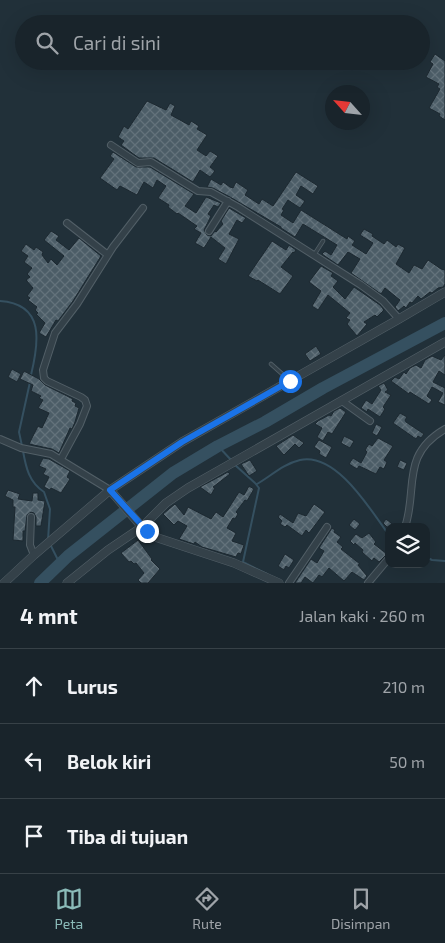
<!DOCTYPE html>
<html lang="id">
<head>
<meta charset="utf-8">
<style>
  :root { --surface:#19242b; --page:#222c33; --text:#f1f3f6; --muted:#9fa4a9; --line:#374147; --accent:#8bbbb9 }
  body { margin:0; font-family:"Exo 2",sans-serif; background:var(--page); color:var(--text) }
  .controls { position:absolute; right:15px; bottom:15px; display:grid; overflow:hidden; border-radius:10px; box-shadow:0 5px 20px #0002 }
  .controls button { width:45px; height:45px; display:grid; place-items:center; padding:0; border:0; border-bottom:1px solid var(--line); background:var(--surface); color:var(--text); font:25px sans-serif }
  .compass { position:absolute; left:325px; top:85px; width:45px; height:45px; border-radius:50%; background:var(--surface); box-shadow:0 5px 20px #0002; rotate:297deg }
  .stop { position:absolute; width:15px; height:15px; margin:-11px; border:4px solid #1a73e8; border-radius:50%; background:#fff }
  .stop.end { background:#1a73e8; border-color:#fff; box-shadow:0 1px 5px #0008 }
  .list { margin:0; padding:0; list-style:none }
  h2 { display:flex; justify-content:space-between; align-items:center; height:65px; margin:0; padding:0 20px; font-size:21px }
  h2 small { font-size:16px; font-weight:400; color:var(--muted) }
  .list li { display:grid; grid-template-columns:32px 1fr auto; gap:15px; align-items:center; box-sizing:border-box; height:75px; padding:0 20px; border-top:1px solid var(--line) }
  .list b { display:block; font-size:19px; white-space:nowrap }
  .list em { font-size:16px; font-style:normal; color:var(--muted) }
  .icon { flex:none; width:28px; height:28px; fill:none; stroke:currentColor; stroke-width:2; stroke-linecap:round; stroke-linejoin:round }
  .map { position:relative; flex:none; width:445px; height:583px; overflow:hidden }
  .search { position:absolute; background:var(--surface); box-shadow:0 5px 20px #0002; left:15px; right:15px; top:15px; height:55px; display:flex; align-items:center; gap:12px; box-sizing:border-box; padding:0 18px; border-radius:28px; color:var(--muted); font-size:19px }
  .sheet { height:290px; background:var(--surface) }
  nav { display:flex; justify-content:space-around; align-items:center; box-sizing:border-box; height:70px; border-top:1px solid var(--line); background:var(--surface); font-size:14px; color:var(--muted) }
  nav a { display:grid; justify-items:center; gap:2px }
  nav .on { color:var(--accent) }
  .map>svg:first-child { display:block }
</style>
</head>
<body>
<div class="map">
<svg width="445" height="583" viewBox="0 0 445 583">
  <defs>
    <pattern id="building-cross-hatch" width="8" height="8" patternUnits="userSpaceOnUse" patternTransform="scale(1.25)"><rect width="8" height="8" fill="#4c5d67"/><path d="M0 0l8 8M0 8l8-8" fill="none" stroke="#63727b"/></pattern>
  </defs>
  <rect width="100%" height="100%" fill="#213039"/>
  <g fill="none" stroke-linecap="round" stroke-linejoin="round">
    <!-- stream -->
    <path stroke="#355060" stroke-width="2" d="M0 301C45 304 39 342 31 375
      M22 446 19 432 30 382
      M218 446 232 461
      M23 451C26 468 29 482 44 492L50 509 48 540
      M235 465 255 483 259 488 243 562 267 574
      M257 484C271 476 283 464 300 460 337 452 371 511 389 535
      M50 544 60 564
      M426 557 432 560 445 561"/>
    <!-- river -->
    <path stroke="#355060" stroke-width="12" d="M40 583 68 556 173 473 218 446 265 422 323 388 445 323"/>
  </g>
  <!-- building -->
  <path fill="url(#building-cross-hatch)" stroke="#1c2830" d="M435 54 445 61V120L439 116 440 114 429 108 440 89 437 87 439 84 426 77 433 64 430 62Z
    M147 101 166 110 170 103 175 106 171 115 189 125 191 121 199 126 197 129 207 135 197 150 206 156 210 151 218 156 210 167 215 171 210 177 200 170 193 182 154 158H139L121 145 124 141 118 137 124 126 128 129Z
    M113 152 136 167H150L194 194 185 206 196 213 206 197 221 203 218 207 214 205 208 214 211 216 204 230 207 235 211 236 215 231 216 232 223 224 221 221 229 208 246 218 242 223 237 220 229 234 239 239 226 264 218 259 225 248 211 237 204 248 195 243 201 233 194 229 197 226 178 213 177 214 168 207 169 205 158 198 166 186 157 180 153 188 144 182 137 195 120 186 117 190 100 178 114 159 110 156Z
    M296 172 318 186 313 194 301 186 296 195 305 201 300 208 288 200 282 209 284 210 281 215 293 223 301 210 347 239 348 236 355 241 352 245 366 254 373 243 360 235 364 229 373 234 372 236 384 244 387 240 396 247 398 244 405 248 396 264 409 273 414 265 422 269 428 260 441 269 445 270V284L443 287 438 288 432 293 430 292 421 299 418 296 412 303 410 302 406 308 404 306 398 311 395 307 400 300 385 288 381 294 351 273 360 259 348 252 338 265 322 254 325 251 331 255 337 245 303 224 295 237 281 228V227L230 197 213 188 207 187 211 179 221 185 223 182 230 187 233 188 236 182 248 190 245 195 259 204 262 199 273 206Z
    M51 231 59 236 56 240 69 250 79 238 101 256 73 301 58 321 56 320 46 337 39 333 45 323 36 314 38 313 35 310 37 307 28 300 30 298 27 296 33 288 26 280 30 277 27 274 32 268 24 262 28 256 21 251 26 244 34 250 36 247 43 252 42 255 48 263 51 259 57 265 64 256 44 240Z
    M272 241 286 250 289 245 296 250 294 253 293 252 281 267 293 276 280 294 258 280 257 281 248 276Z
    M321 266 333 273 331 276 338 281 333 287 345 299 354 287 380 305 384 310 377 317 375 315 364 322 367 324 357 336 347 324 350 320 346 318 350 313 328 295 318 310 312 306 321 291 309 282Z
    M316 346 321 354 310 361 305 354Z
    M445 355V375L439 371 433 382 445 388V405L438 402 443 393 432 387 427 396 432 400 429 404 410 392 409 394 391 381 395 377 399 379 404 372 406 374 410 368 416 365 421 368 425 360 432 356 441 360Z
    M12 369 21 374 17 382 8 377Z
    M24 371 39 379 45 385 73 399 72 401 76 403 75 406 79 408 75 422 72 429 70 428 59 453 52 449 29 444 38 426 42 428 49 413 38 408 43 400 39 398 41 396 31 391 33 385 20 379Z
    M384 383 388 390 385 392 391 395 383 407 385 409 380 417 368 409 367 412 361 408 366 400 372 404 381 390 378 386Z
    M340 408 346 412 332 434 328 432 323 441 317 437 322 428 315 424 318 421 329 415 331 416 334 411Z
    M400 413 407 417 405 420 406 422 424 434 421 438 418 436 416 439 393 423Z
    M376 424 382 427 377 436 372 433Z
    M293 435 304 443 299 448 295 444 284 455 276 446Z
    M344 436 354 441 350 448 341 443Z
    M378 438 393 446 384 460 387 462 384 469 380 467 376 474 359 466 357 469 349 464 353 458 361 463 367 452 365 450 369 444 372 446Z
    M319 440 332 447 326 458 319 454 320 451 314 447Z
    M43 458 49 459 70 471 67 477 70 479 61 493 51 488 50 490 44 487 49 477 43 474 46 469 39 466Z
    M250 460 257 471 249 476 241 464Z
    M400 460 407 463 404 470 397 467Z
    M228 472 230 474 213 487 215 488 211 495 200 487Z
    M249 486 254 489 247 501 245 500 236 512 238 514 235 519 233 518 227 528 236 533 232 541 244 545 241 554 238 553 236 557 202 547 195 542 194 544 179 539 187 526 178 521 174 525 163 514 175 504 184 515 188 507 211 519 216 512 223 517 239 492 244 495Z
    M8 490 20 494 18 499 32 501 33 493H38V500L45 501 41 526H36V517L34 513 31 512 27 515 25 531H23V541L13 540 15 507H13V500L5 496Z
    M314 504 325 512 309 533 306 530 302 536 287 525 285 527 280 524 282 521 278 517 280 514 293 523 298 513 306 516Z
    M354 519 360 524 355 530 349 525Z
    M386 519 396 527H387L383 523Z
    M332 528 335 530 334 532 341 537 337 542 343 547 341 549 360 564 358 565 367 576 364 580 352 572 344 581 329 568 322 577 319 575 313 583 305 577 301 583H295L311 559 317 563 324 551 319 548Z
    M369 533 376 542 374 544 387 554 379 562 374 558 372 561 362 552 363 550 355 543 354 545 350 541 356 534 362 538Z
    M138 540 152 559 151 560 160 569 148 583H141L138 580 144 573 136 563 134 564 131 561 129 562 121 553Z
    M285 554 294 560 289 568 286 566 284 570 278 566Z"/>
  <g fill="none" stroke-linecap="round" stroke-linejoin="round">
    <!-- service casing -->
    <g stroke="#525f67" stroke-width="4.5">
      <path id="service" d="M314 255 323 241
        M271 364 289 380"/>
    </g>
    <!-- minor casing -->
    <g stroke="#525f67" stroke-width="8">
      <path id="minor" d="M111 145 138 163 151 162 198 191 211 192 238 207 361 285 383 301 399 319
        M67 223 108 255
        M209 231 228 201
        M342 401 370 421
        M0 439 21 448 51 454 110 490
        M61 459 80 424 87 406 85 400 81 397 47 381 44 378 43 370 55 333 77 304 113 247 143 208
        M31 517 30 545 34 555
        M405 527C418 489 400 455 445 429
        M289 583 327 527
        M368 583 389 558"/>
    </g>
    <!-- tertiary casing -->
    <g stroke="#525f67" stroke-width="9">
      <path id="tertiary" d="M110 490 142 527 158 538 234 563 279 583
        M4 583 34 555 110 490 182 442 399 319 445 292
        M67 583 108 550 142 527 166 503 188 488 445 342"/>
    </g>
    <!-- service -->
    <use href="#service" stroke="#344149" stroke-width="3"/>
    <!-- minor -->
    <use href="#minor" stroke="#344149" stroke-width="6"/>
    <!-- tertiary -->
    <use href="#tertiary" stroke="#344149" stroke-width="8"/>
  </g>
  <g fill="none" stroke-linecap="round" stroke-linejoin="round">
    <!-- route -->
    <path stroke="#1a73e8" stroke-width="6" d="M147 531 110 490 182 442 290 381"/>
  </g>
</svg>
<div class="controls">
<button><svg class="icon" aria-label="layers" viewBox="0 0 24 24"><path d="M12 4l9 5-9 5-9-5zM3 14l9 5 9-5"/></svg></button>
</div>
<svg class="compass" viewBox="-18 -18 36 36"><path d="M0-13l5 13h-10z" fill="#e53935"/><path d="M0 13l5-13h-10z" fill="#9fa4a9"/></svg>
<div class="stop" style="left:290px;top:381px"></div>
<div class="stop end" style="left:147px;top:531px"></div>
<div class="search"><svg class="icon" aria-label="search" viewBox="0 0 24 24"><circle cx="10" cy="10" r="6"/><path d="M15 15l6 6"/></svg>Cari di sini</div>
</div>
<section class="sheet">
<h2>4 mnt<small>Jalan kaki · 260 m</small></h2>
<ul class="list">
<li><svg class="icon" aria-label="ahead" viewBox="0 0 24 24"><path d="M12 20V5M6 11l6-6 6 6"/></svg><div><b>Lurus</b></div><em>210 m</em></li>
<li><svg class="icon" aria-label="left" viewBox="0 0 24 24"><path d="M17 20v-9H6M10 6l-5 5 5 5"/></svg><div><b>Belok kiri</b></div><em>50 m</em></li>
<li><svg class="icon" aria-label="arrive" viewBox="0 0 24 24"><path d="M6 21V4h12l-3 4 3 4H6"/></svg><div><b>Tiba di tujuan</b></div></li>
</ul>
</section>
<nav>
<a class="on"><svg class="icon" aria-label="map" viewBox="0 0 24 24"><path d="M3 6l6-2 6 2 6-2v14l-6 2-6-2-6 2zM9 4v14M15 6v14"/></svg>Peta</a>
<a><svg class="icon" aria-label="directions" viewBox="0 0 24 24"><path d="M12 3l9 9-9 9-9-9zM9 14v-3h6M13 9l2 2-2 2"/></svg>Rute</a>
<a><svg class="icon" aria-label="saved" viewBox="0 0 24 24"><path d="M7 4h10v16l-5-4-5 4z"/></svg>Disimpan</a>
</nav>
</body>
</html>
